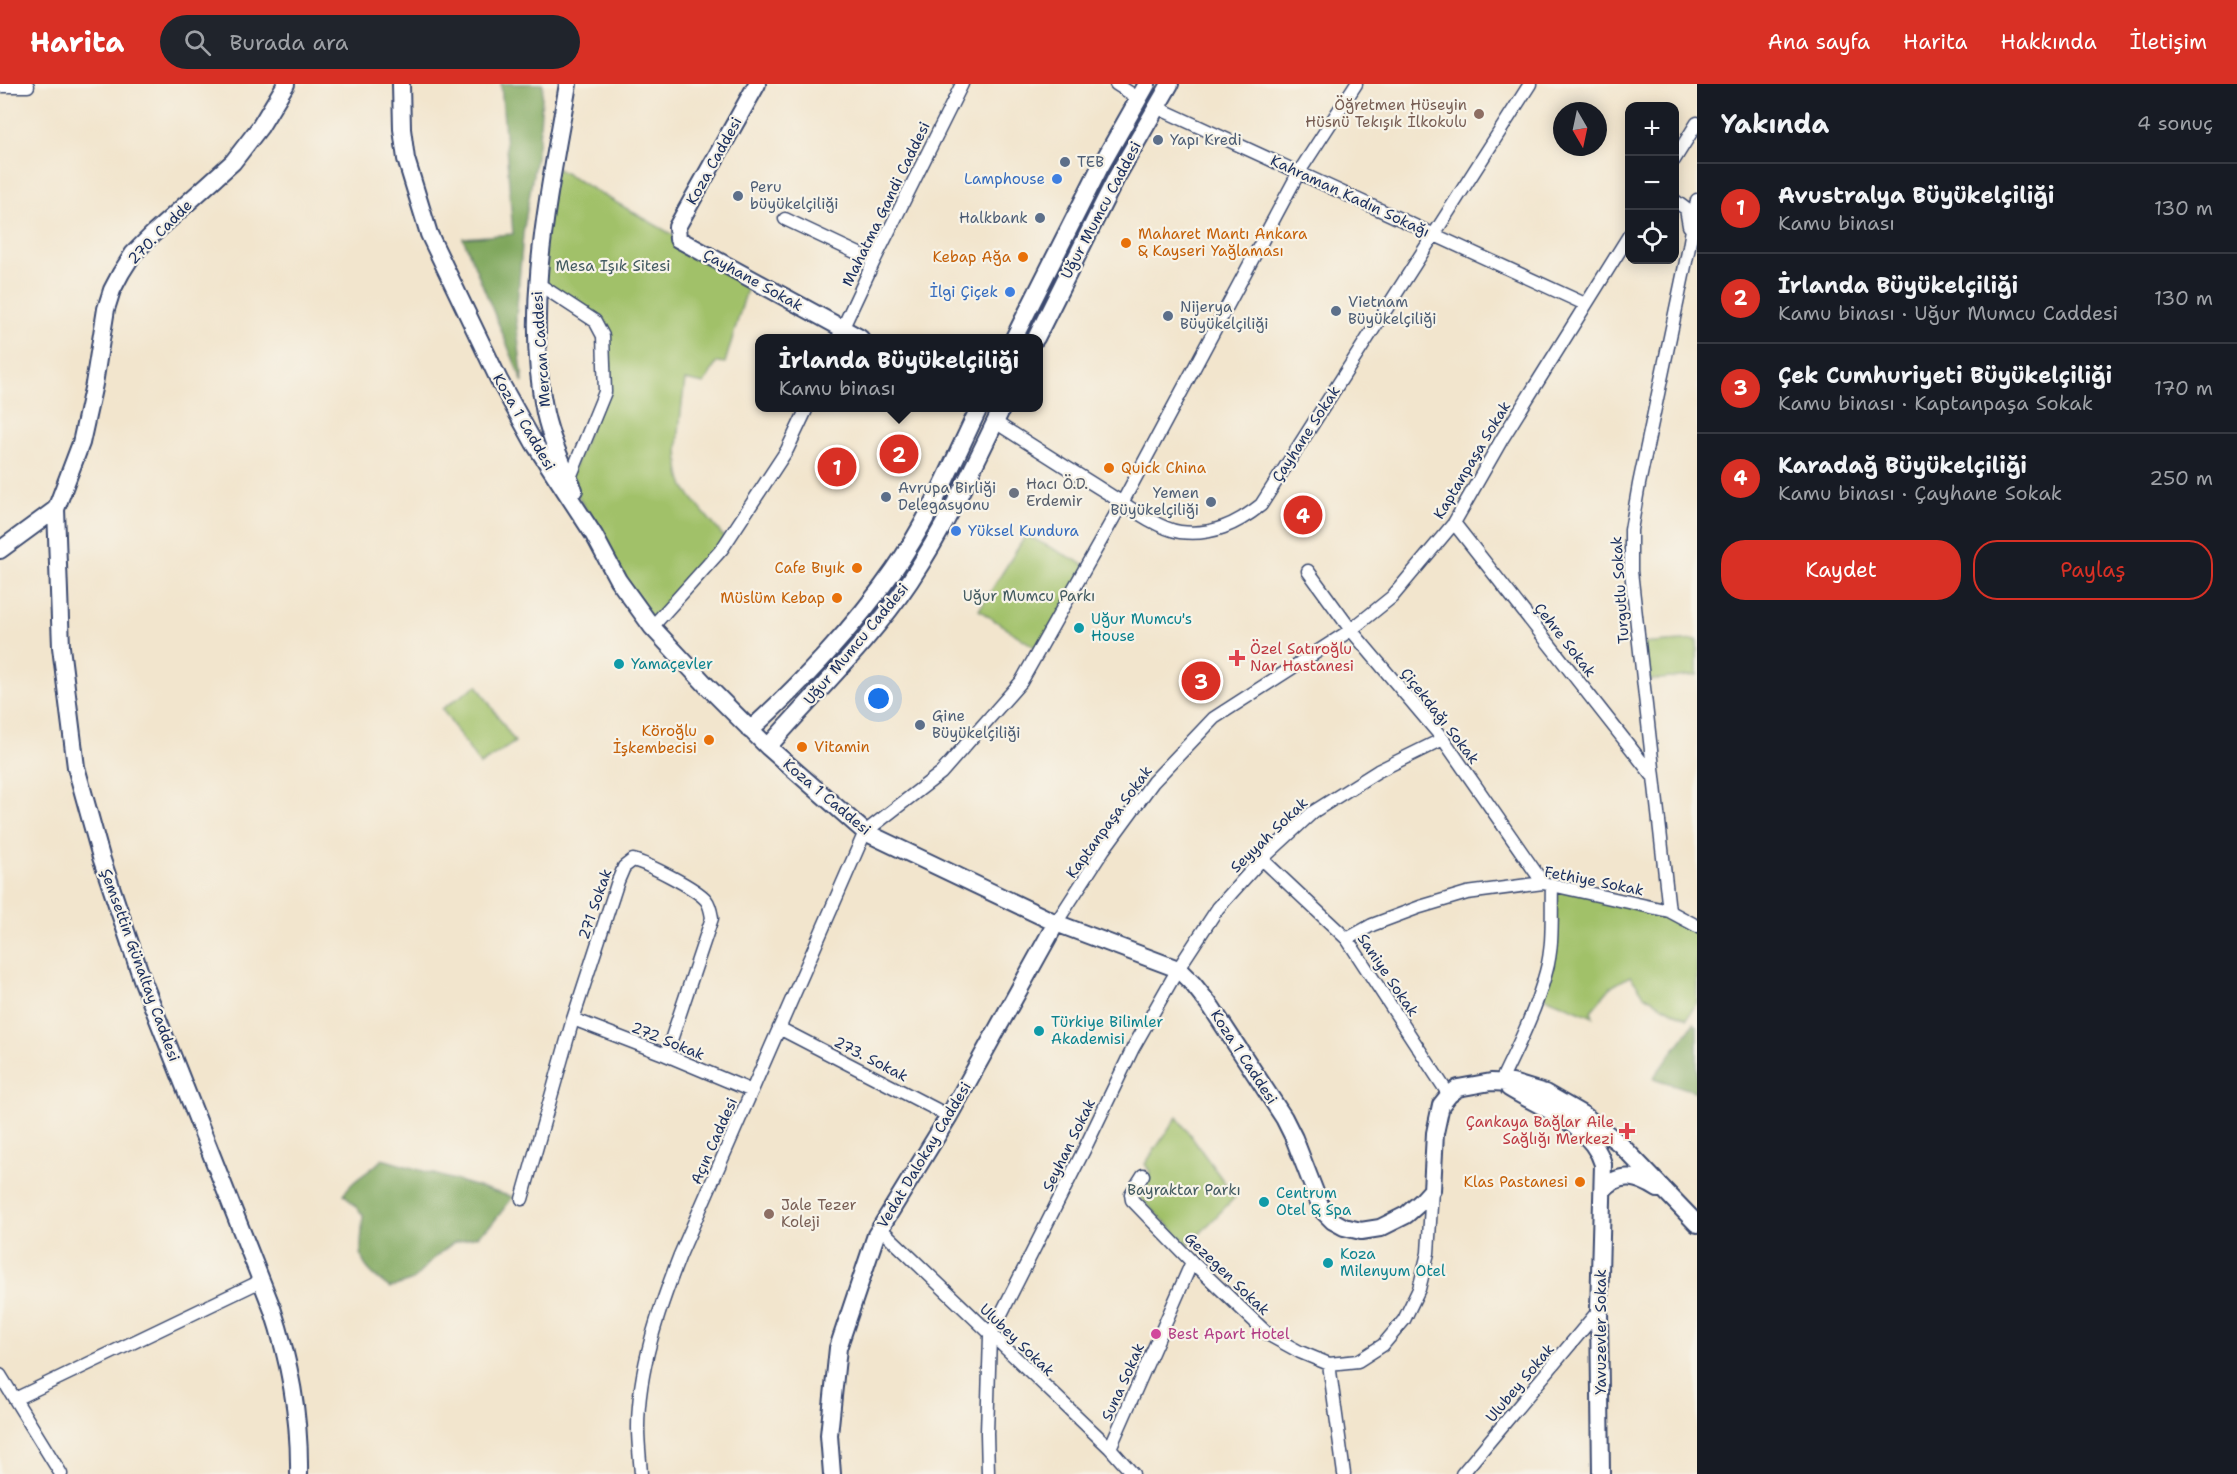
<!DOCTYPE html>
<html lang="tr">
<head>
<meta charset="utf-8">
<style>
  :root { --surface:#171b24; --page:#20242c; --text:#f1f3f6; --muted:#9ea1a6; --line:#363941; --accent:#d93025 }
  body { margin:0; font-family:"Shantell Sans",sans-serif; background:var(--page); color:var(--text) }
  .controls { position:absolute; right:18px; top:18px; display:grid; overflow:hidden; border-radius:12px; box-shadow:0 3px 15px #0003 }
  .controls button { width:54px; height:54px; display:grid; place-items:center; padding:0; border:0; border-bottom:2px solid var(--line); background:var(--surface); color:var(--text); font:30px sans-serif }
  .compass { position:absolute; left:1553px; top:18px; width:54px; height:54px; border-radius:50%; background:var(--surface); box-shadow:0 3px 15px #0003; rotate:171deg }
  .you { position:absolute; left:879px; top:615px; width:21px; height:21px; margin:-15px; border:4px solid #fff; border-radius:50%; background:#1a73e8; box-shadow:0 0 0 9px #1a73e833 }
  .badge { display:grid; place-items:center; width:39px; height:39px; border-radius:50%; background:var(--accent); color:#fff; font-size:20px; font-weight:700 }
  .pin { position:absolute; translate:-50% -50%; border:3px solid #fff; box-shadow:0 2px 6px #0006 }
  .popup { position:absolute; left:755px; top:250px; width:288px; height:78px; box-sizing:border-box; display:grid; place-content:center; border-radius:12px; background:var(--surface); filter:drop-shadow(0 2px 4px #0005); font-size:20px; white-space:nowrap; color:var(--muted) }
  .popup b { font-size:22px; color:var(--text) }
  .popup::after { content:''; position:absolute; left:50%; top:100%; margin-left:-12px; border:12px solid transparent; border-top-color:var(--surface) }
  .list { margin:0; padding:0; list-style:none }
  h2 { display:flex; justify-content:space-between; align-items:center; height:78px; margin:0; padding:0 24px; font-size:26px }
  h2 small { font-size:20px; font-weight:400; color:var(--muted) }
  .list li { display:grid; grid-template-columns:39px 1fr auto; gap:18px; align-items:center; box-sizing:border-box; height:90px; padding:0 24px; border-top:2px solid var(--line) }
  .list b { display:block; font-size:22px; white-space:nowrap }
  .list p { margin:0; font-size:20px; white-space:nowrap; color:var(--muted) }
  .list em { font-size:20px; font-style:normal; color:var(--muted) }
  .actions { display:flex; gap:12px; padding:18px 24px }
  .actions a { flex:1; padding:14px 0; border:2px solid var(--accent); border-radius:24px; text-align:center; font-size:21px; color:var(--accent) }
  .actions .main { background:var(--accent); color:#fff }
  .icon { flex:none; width:33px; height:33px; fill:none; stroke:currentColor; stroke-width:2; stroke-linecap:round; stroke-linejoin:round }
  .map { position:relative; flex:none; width:1697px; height:1390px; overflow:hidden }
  header { display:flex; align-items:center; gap:36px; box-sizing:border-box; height:84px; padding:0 30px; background:var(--accent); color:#fff }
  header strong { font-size:28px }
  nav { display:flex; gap:33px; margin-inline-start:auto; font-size:21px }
  .search { width:420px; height:54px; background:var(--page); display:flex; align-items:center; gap:15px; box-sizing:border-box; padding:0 21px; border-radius:33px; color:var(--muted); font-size:22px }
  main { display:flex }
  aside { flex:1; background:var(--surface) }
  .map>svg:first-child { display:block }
</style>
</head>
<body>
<header>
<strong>Harita</strong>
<div class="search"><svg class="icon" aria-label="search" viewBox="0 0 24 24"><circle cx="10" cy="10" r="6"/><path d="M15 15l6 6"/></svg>Burada ara</div>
<nav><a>Ana sayfa</a><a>Harita</a><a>Hakkında</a><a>İletişim</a></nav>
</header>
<main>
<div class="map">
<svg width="1697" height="1390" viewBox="0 0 1697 1390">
  <rect width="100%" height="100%" fill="#f7f3e8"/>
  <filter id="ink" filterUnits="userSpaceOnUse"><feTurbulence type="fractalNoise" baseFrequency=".0167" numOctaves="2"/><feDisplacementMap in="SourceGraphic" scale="12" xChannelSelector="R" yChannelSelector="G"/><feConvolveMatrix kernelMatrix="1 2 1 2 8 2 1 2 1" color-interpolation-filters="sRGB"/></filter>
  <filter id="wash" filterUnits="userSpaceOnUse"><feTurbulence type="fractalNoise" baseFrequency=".008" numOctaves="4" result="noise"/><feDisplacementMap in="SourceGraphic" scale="24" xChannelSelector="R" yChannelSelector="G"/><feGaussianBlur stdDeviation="1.35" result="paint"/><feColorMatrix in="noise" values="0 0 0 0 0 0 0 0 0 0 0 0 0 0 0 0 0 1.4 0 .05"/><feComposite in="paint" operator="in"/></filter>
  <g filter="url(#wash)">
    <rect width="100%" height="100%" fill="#f2e5cd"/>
    <!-- green -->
    <path fill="#a1c169" stroke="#5e7864" stroke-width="1.5" d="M554 83 750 195 725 279 717 278 704 300 685 296C682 323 672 377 684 402 692 417 716 442 727 457L652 543 569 396 605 308 601 245 537 199Z
      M1026 451 1087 482 1039 566 979 526Z
      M1697 556V591L1643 597 1639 560Z
      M477 601 515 658 480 681 442 625Z
      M1552 800 1669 827 1697 842V918L1687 935 1645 912 1630 892 1611 903 1591 927 1593 933 1538 910 1547 887Z
      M1177 1033 1235 1113 1189 1161 1136 1110 1150 1088 1145 1080Z"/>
    <!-- forest -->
    <path fill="#80a75d" stroke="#4e6b5e" stroke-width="1.5" d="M501 0H543L539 55 523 150 516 234 523 299 463 154 513 150Z
      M1694 939 1697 942V1008L1653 994Z
      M382 1075 513 1113 492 1140 477 1152 453 1159 434 1174 413 1196 390 1204C353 1177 361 1174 363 1131L344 1110C352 1095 371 1088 382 1075Z"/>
  </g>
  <g filter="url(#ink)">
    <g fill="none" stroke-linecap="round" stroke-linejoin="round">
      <!-- street casing -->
      <g stroke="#3b4a6f" stroke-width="15">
        <path id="street" d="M1116 0 1138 14
          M0 2H28
          M1156 23 1585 220
          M1674 76 1697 39
          M1674 116 1686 125 1689 142
          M785 135 874 177
          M537 199 595 237 603 252 605 308 569 396
          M838 254 874 177 962 0
          M995 338C1031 361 1067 384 1104 407 1123 419 1158 445 1180 448 1212 452 1237 440 1261 421L1530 0
          M1454 439 1652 691
          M1308 487 1351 546 1443 655 1543 799
          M652 543 722 465 787 366 807 324
          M1262 775 1347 855 1449 1011
          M1669 827 1631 487V446L1639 400 1689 163 1697 116
          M1056 839 1104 765 1153 698 1214 634 1351 546 1392 513 1454 439 1502 355 1630 150
          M1347 855 1372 841 1420 823 1467 809 1543 799 1669 827 1697 842
          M573 935 666 971 752 1007
          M779 944 949 1032
          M1500 999C1517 964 1536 926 1546 888 1554 860 1551 829 1552 800
          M1143 1091 1131 1110 1132 1116 1192 1178 1269 1251 1300 1268 1329 1280 1358 1277 1383 1261 1404 1236 1419 1205 1428 1169 1432 1106
          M522 1115 573 935 618 797 624 783 633 776C648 780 696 804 706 816 710 821 711 828 712 834L666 971
          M880 1144 1110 1364 1133 1390
          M1329 1280 1344 1390
          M0 1291 61 1390
          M15 1315 261 1197
          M1110 1364 1192 1178
          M641 1390C640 1375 638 1359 638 1344 638 1285 659 1225 680 1171L865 748 941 689 1021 598 1122 419 1299 88 1356 0
          M988 1390 987 1349 990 1252 1084 1066 1133 964 1178 885 1218 824 1262 775 1313 728 1378 687 1443 655
          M1462 1390 1599 1226"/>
      </g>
      <!-- secondary casing -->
      <g stroke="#3b4a6f" stroke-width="20">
        <path id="secondary" d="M286 0 260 43 233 78 153 150 133 170 121 189 112 206 106 225 94 300 81 359 56 425 61 563 76 683 101 773 142 895 272 1224C290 1278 300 1332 299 1390
          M401 0 402 45 406 75 429 150 499 296 534 359 594 451 618 496 652 543 707 602 768 663 865 748 1056 839 1178 885 1193 900 1212 924 1284 1034 1294 1054 1322 1126 1333 1137 1344 1143 1361 1147 1380 1144 1406 1131 1422 1117 1432 1106 1435 1049 1441 1021 1449 1011 1458 1004 1491 998 1512 999 1545 1009 1585 1032 1620 1060 1697 1140
          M568 0C550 106 523 222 545 329 551 356 563 381 574 406
          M757 0 677 143 678 155 860 254
          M1014 254 1100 83 1147 0
          M1036 254 1116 94 1170 0
          M0 466 56 425
          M750 646C800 601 856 541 894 486 929 436 953 378 979 324
          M768 663C815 609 870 557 910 497 946 442 974 382 1002 324
          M1509 1004C1541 1024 1592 1041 1603 1080L1599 1226 1601 1390
          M1603 1106C1620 1086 1639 1093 1658 1105
          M832 1390 829 1351 838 1264 876 1151 949 1032 1056 839"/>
      </g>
      <!-- street -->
      <use href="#street" stroke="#fff" stroke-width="12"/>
      <!-- secondary -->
      <use href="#secondary" stroke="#fff" stroke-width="16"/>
    </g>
  </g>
  <!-- markers -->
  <g fill="#8d6e63" stroke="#f7f3e8" stroke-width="2">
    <circle cx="1479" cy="30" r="6"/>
    <circle cx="769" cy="1130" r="6"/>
  </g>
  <g fill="#5c6f8a" stroke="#f7f3e8" stroke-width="2">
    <circle cx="1158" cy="56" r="6"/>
    <circle cx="1065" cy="78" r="6"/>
    <circle cx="738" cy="112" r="6"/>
    <circle cx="1040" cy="134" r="6"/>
    <circle cx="1336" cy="227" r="6"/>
    <circle cx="1168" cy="232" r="6"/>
    <circle cx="886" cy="413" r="6"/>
    <circle cx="1211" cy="418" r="6"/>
    <circle cx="920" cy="641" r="6"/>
  </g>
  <g fill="#3f7fe0" stroke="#f7f3e8" stroke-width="2">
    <circle cx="1057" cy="95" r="6"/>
    <circle cx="1010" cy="208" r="6"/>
    <circle cx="956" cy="447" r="6"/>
  </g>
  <g fill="#e8710a" stroke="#f7f3e8" stroke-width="2">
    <circle cx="1126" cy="159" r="6"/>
    <circle cx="1023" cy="173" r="6"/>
    <circle cx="1109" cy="384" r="6"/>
    <circle cx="857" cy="484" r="6"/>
    <circle cx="837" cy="514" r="6"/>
    <circle cx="709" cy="656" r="6"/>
    <circle cx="802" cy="663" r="6"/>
    <circle cx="1580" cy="1098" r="6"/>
  </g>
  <circle fill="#6b7280" stroke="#f7f3e8" stroke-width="2" cx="1014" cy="409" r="6"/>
  <g fill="#0f9aa8" stroke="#f7f3e8" stroke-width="2">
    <circle cx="1079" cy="544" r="6"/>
    <circle cx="619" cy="580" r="6"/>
    <circle cx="1039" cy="947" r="6"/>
    <circle cx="1264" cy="1118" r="6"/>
    <circle cx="1328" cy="1179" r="6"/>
  </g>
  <g fill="#e0444e" stroke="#f7f3e8" stroke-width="2">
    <path d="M1234 565h6v6h6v6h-6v6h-6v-6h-6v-6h6z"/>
    <path d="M1624 1038h6v6h6v6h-6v6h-6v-6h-6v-6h6z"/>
  </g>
  <circle fill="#d1479c" stroke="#f7f3e8" stroke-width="2" cx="1156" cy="1250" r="6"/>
  <g text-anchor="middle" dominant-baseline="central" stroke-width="4.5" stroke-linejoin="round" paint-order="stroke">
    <!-- education labels -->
    <g font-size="15" fill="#785e54" stroke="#f7f3e8" text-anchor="end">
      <text x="1467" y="21">Öğretmen Hüseyin<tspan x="1467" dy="17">Hüsnü Tekışık İlkokulu</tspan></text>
      <text x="781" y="1121" text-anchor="start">Jale Tezer<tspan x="781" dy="17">Koleji</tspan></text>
    </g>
    <!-- service labels -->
    <g font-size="15" fill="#4e5e75" stroke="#f7f3e8" text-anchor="start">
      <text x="1170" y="56">Yapı Kredi</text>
      <text x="1077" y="78">TEB</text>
      <text x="750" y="103">Peru<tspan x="750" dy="17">büyükelçiliği</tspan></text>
      <text x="1028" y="134" text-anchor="end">Halkbank</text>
      <text x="1348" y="218">Vietnam<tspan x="1348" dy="17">Büyükelçiliği</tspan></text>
      <text x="1180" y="223">Nijerya<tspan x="1180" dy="17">Büyükelçiliği</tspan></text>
      <text x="898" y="404">Avrupa Birliği<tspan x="898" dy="17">Delegasyonu</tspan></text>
      <text x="1199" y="409" text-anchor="end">Yemen<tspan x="1199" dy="17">Büyükelçiliği</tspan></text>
      <text x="932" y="632">Gine<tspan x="932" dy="17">Büyükelçiliği</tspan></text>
    </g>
    <!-- street labels -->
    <g font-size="15" fill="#1b2f5e" stroke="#f7f3e8">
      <text transform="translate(714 77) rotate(-61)">Koza Caddesi</text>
      <text transform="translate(1350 112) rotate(25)">Kahraman Kadın Sokağı</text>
      <text transform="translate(886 120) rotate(-64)">Mahatma Gandi Caddesi</text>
      <text transform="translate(1101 126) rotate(-62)">Uğur Mumcu Caddesi</text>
      <text transform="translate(160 148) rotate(-45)">270. Cadde</text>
      <text transform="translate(753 196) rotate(29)">Çayhane Sokak</text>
      <text transform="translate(541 265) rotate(-94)">Mercan Caddesi</text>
      <text transform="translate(524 338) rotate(60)">Koza 1 Caddesi</text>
      <text transform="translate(1306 350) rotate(-57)">Çayhane Sokak</text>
      <text transform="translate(1472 376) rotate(-59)">Kaptanpaşa Sokak</text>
      <text transform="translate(1620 506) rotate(-94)">Turgutlu Sokak</text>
      <text transform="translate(1565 556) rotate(52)">Çehre Sokak</text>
      <text transform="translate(856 560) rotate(-50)">Uğur Mumcu Caddesi</text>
      <text transform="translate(1440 632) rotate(52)">Çiçekdağı Sokak</text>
      <text transform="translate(827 713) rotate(40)">Koza 1 Caddesi</text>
      <text transform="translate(1109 738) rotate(-54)">Kaptanpaşa Sokak</text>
      <text transform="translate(1269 751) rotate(-44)">Seyyah Sokak</text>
      <text transform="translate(1594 797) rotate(11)">Fethiye Sokak</text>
      <text transform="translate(595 820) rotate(-71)">271 Sokak</text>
      <text transform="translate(140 881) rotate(70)">Şemsettin Günaltay Caddesi</text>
      <text transform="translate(1388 891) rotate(56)">Saniye Sokak</text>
      <text transform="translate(668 957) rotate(22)">272 Sokak</text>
      <text transform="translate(1244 973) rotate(57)">Koza 1 Caddesi</text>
      <text transform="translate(871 975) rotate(27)">273. Sokak</text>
      <text transform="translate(714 1057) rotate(-66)">Açın Caddesi</text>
      <text transform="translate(1069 1061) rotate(-64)">Seyhan Sokak</text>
      <text transform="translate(924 1071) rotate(-59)">Vedat Dalokay Caddesi</text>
      <text transform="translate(1227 1190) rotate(44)">Gezegen Sokak</text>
      <text transform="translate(1601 1248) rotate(-90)">Yavuzevler Sokak</text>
      <text transform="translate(1017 1256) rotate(44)">Ulubey Sokak</text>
      <text transform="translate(1123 1298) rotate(-66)">Suna Sokak</text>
      <text transform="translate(1520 1299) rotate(-50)">Ulubey Sokak</text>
    </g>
    <!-- shop labels -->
    <g font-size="15" fill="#366cbe" stroke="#f7f3e8" text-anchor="end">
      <text x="1045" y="95">Lamphouse</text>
      <text x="998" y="208">İlgi Çiçek</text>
      <text x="968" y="447" text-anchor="start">Yüksel Kundura</text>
    </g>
    <!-- food labels -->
    <g font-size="15" fill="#c56008" stroke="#f7f3e8" text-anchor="end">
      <text x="1138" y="150" text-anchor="start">Maharet Mantı Ankara<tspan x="1138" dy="17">&amp; Kayseri Yağlaması</tspan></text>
      <text x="1011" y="173">Kebap Ağa</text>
      <text x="1121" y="384" text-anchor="start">Quick China</text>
      <text x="845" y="484">Cafe Bıyık</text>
      <text x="825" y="514">Müslüm Kebap</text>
      <text x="697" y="647">Köroğlu<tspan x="697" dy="17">İşkembecisi</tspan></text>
      <text x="814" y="663" text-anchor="start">Vitamin</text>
      <text x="1568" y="1098">Klas Pastanesi</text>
    </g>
    <!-- park labels -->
    <g font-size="15" fill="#435b61" stroke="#f7f3e8">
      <text x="613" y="182">Mesa Işık Sitesi</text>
      <text x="1029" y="512">Uğur Mumcu Parkı</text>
      <text x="1184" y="1106">Bayraktar Parkı</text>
    </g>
    <!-- worship labels -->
    <g font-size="15" fill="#5b616d" stroke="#f7f3e8" text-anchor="start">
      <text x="1026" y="400">Hacı Ö.D.<tspan x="1026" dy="17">Erdemir</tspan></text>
    </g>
    <!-- culture labels -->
    <g font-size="15" fill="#0d838f" stroke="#f7f3e8" text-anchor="start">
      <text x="1091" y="535">Uğur Mumcu's<tspan x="1091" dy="17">House</tspan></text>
      <text x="631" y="580">Yamaçevler</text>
      <text x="1051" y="938">Türkiye Bilimler<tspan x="1051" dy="17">Akademisi</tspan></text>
      <text x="1276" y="1109">Centrum<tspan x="1276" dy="17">Otel &amp; Spa</tspan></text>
      <text x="1340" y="1170">Koza<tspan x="1340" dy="17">Milenyum Otel</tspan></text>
    </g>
    <!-- health labels -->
    <g font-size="15" fill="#be3a42" stroke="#f7f3e8" text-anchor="start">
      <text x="1250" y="565">Özel Satıroğlu<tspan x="1250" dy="17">Nar Hastanesi</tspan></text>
      <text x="1614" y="1038" text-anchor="end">Çankaya Bağlar Aile<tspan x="1614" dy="17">Sağlığı Merkezi</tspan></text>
    </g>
    <!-- hotel labels -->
    <g font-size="15" fill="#b23c85" stroke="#f7f3e8" text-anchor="start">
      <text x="1168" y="1250">Best Apart Hotel</text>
    </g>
  </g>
</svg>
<div class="controls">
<button>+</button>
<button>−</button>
<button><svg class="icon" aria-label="locate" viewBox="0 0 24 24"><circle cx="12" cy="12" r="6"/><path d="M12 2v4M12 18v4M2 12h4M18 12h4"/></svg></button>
</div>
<svg class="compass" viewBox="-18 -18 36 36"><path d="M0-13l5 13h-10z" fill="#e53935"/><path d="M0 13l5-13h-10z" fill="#9ea1a6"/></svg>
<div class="you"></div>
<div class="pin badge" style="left:837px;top:383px">1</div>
<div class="pin badge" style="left:899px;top:370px">2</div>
<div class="popup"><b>İrlanda Büyükelçiliği</b>Kamu binası</div>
<div class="pin badge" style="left:1201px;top:597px">3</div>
<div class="pin badge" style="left:1303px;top:431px">4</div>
</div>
<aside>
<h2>Yakında<small>4 sonuç</small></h2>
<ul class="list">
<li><span class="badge">1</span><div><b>Avustralya Büyükelçiliği</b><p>Kamu binası</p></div><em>130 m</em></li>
<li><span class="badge">2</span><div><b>İrlanda Büyükelçiliği</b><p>Kamu binası · Uğur Mumcu Caddesi</p></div><em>130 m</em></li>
<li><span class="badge">3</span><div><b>Çek Cumhuriyeti Büyükelçiliği</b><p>Kamu binası · Kaptanpaşa Sokak</p></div><em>170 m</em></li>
<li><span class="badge">4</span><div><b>Karadağ Büyükelçiliği</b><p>Kamu binası · Çayhane Sokak</p></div><em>250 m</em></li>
</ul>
<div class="actions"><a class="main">Kaydet</a><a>Paylaş</a></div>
</aside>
</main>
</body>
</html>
